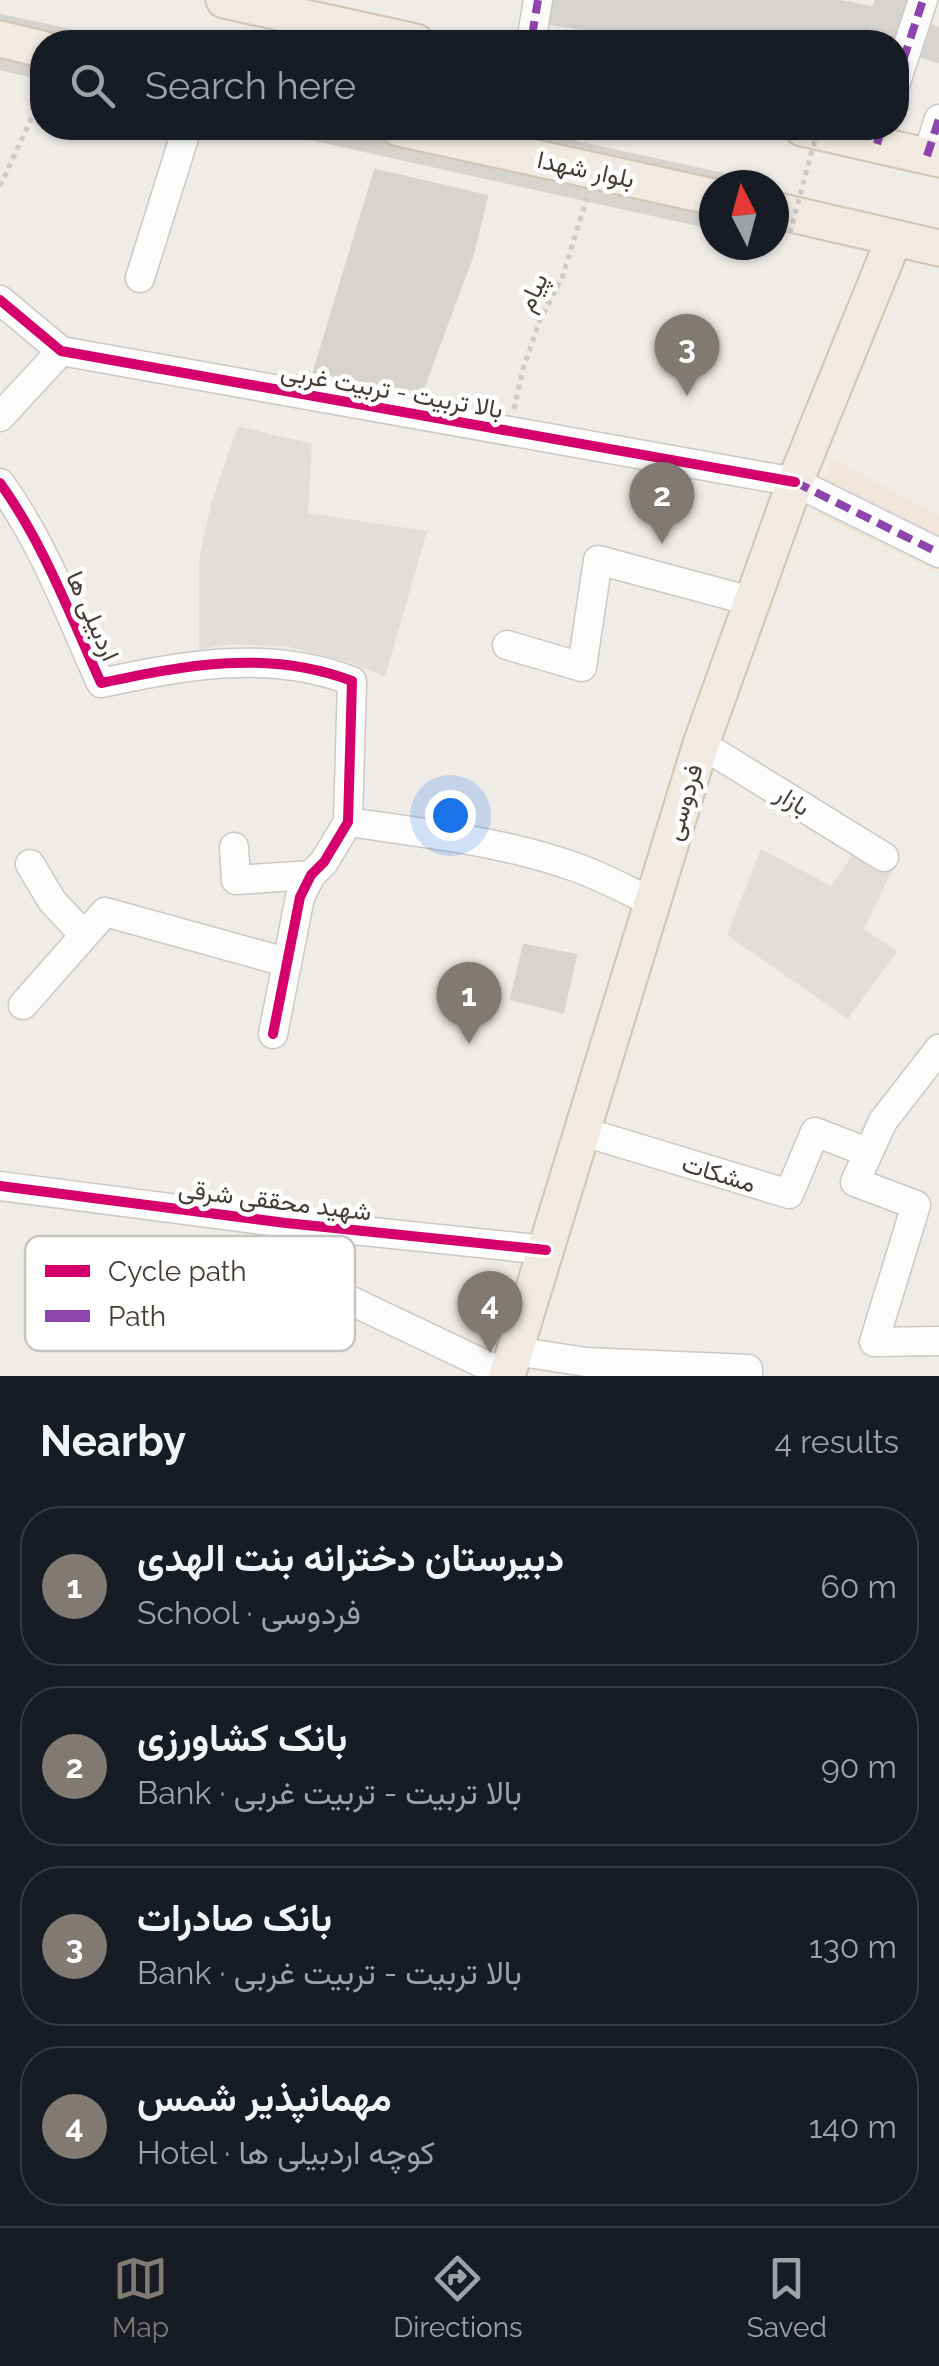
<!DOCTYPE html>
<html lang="en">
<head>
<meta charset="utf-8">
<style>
  :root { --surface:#171b24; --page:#20242c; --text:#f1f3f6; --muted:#9ea1a6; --line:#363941; --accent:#807a73 }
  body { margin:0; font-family:Raleway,Vazirmatn,sans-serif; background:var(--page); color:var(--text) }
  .compass { position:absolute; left:699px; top:170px; width:90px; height:90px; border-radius:50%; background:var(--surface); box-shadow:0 2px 8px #0004; rotate:354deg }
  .you { position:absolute; left:450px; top:815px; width:35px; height:35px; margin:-25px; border:8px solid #fff; border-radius:50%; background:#1a73e8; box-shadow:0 0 0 15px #1a73e833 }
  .badge { display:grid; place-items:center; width:65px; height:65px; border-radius:50%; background:var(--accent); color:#fff; font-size:32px; font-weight:700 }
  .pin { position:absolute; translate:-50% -82px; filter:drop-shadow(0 2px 5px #0008) }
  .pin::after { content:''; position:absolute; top:52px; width:35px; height:30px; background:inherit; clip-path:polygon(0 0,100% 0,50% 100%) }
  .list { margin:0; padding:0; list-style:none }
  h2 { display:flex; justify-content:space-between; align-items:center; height:130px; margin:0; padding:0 40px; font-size:42px }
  h2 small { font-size:32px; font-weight:400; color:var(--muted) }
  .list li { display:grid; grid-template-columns:65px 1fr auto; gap:30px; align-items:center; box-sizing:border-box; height:160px; margin:0 20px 20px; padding:0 20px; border:2px solid var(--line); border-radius:40px }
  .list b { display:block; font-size:38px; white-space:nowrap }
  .list p { margin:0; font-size:32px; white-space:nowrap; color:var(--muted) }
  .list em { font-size:32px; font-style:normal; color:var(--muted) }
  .icon { flex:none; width:55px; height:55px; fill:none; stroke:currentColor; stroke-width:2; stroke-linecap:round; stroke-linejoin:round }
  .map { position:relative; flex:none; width:939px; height:1376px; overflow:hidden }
  .search { position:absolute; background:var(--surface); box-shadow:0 2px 8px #0004; left:30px; right:30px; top:30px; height:110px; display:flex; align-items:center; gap:25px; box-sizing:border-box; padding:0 35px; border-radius:40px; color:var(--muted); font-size:38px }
  .sheet { height:850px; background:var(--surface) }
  nav { display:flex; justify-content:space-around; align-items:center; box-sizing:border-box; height:140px; border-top:2px solid var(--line); background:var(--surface); font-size:28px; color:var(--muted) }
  nav a { display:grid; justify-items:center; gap:5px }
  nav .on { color:var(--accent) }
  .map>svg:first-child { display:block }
</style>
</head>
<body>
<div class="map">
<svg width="939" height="1376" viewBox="0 0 939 1376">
  <rect width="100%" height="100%" fill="#efece8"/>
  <!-- commercial -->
  <path fill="#f2e5da" d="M831 458 939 516V573L817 514Z"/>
  <!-- parking -->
  <path fill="#e1ddd9" d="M238 426 312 444 308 513 427 531 385 677 353 663 289 647 230 644 199 650V560L211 504Z
    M761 849 831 886 857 849 894 866 864 929 897 951 848 1019 727 935Z"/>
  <!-- building -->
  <path fill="#d7d3cf" stroke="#d7d3ce" stroke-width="2.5" d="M549 0H645L639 38 546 23Z
    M645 0H693L686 42 639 37Z
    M693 0H737V38L687 36Z
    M737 0H812V42H737Z
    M812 0H835L874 8 865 42H812Z
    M876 0H913L896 42 865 36Z
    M0 15 124 42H42V79L0 69Z
    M923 23 939 28V62L914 55Z
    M262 128H511L723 174 721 185H714L712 228Z
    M375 170 487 196 472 257 422 391 314 372Z
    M524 945 576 955 563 1012 511 999Z"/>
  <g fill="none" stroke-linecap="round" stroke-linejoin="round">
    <!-- minor casing -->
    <g stroke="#ccc8c4" stroke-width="31">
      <path id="minor" d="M532 36 538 0
        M896 82 923 0
        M927 156 939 119
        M140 278 187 128
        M0 300 61 351 795 482 939 553
        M0 417 61 351
        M0 483C44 544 70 615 101 683 186 665 268 649 352 681L348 822 324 862 311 875 300 897 273 1034
        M507 645 582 667 598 560 751 601
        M701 744 884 857
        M348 822C424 833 502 841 575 867 601 876 627 890 652 902
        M234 847 236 880 311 875
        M30 864 52 901 84 935
        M23 1005 105 912 286 962
        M939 1049 883 1121 855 1182 916 1205 874 1342 939 1341
        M581 1131 789 1194 815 1132 867 1152
        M0 1186 286 1223 546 1250
        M286 1223 289 1250 299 1276 507 1375
        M515 1351 586 1362 748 1369V1376"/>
    </g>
    <!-- major casing -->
    <g stroke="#d1c5b5" stroke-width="39">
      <path id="major" d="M224 0 416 42
        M0 39 42 49
        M399 128 714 197
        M802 128 939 159
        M774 210 939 248
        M507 1376 701 744 795 482 894 239"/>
    </g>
    <!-- path -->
    <path stroke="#cecac6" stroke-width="5" stroke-dasharray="5 5" stroke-linecap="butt" d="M0 186 42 96
      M514 409 523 369 540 320 562 278 587 198"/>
    <!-- minor -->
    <use href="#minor" stroke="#fdfcfc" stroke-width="28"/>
    <!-- major -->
    <use href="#major" stroke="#f1eae2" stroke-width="35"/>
    <!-- path-bridge -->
    <path stroke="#cecac6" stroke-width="5" stroke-dasharray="5 5" stroke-linecap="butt" d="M790 233 818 128"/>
    <!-- quiet -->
    <path stroke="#8e44ad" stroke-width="8" stroke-dasharray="15 8" stroke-linecap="butt" d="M532 36 538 0
      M896 82 923 0
      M877 144 882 128
      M927 156 939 119
      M795 482 939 553"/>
    <!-- cycleway casing -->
    <g stroke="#fff" stroke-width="16">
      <path id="cycleway" d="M0 300 61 351 795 482
        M0 483C44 544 70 615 101 683 186 665 268 649 352 681L348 822 324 862 311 875 300 897 273 1034
        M0 1186 286 1223 546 1250"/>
    </g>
    <!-- cycleway -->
    <use href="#cycleway" stroke="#d6006c" stroke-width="10"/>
  </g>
  <g text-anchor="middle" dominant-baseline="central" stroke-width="9" stroke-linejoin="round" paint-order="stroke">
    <!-- street labels -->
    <g font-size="25" fill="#453c34" stroke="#fff">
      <text transform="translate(586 169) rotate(12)">بلوار شهدا</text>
      <text transform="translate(532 292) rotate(-65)">پیام</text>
      <text transform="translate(392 390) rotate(10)">بالا تربیت - تربیت غربی</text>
      <text transform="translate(93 616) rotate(66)">اردبیلی ها</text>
      <text transform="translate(793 800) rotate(32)">بازار</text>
      <text transform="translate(683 802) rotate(-73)">فردوسی</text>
      <text transform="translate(719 1173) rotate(17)">مشکات</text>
      <text transform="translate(275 1200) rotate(7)">شهید محققی شرقی</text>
    </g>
  </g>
  <!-- legend -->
  <rect x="25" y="1236" width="330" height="115" rx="15" fill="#fff" stroke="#c7c4c2" stroke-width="2.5"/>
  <rect x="45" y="1265" width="45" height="12" fill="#d6006c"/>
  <rect x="45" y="1310" width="45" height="12" fill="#8e44ad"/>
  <g font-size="28" fill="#453c34">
    <text x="108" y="1281">Cycle path</text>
    <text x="108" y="1326">Path</text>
  </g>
</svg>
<svg class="compass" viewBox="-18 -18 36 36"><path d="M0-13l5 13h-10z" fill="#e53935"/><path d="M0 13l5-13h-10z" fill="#9ea1a6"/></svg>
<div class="you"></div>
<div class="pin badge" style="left:469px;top:1044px">1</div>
<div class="pin badge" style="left:662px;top:544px">2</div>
<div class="pin badge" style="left:687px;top:396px">3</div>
<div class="pin badge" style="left:490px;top:1353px">4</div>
<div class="search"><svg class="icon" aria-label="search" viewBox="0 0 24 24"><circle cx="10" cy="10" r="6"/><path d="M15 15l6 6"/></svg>Search here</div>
</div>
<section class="sheet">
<h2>Nearby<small>4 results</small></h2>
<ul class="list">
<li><span class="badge">1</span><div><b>دبیرستان دخترانه بنت الهدی</b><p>School · فردوسی</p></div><em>60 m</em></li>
<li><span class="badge">2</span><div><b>بانک کشاورزی</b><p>Bank · بالا تربیت - تربیت غربی</p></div><em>90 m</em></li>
<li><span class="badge">3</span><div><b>بانک صادرات</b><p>Bank · بالا تربیت - تربیت غربی</p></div><em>130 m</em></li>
<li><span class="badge">4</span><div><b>مهمانپذیر شمس</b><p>Hotel · کوچه اردبیلی ها</p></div><em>140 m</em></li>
</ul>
</section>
<nav>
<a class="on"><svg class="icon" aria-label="map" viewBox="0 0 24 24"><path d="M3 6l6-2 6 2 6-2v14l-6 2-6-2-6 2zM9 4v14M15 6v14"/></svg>Map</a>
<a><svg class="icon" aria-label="directions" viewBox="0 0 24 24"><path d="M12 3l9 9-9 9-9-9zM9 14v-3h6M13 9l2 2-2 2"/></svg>Directions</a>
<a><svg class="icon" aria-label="saved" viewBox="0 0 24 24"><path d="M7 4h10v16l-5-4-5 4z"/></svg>Saved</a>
</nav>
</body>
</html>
